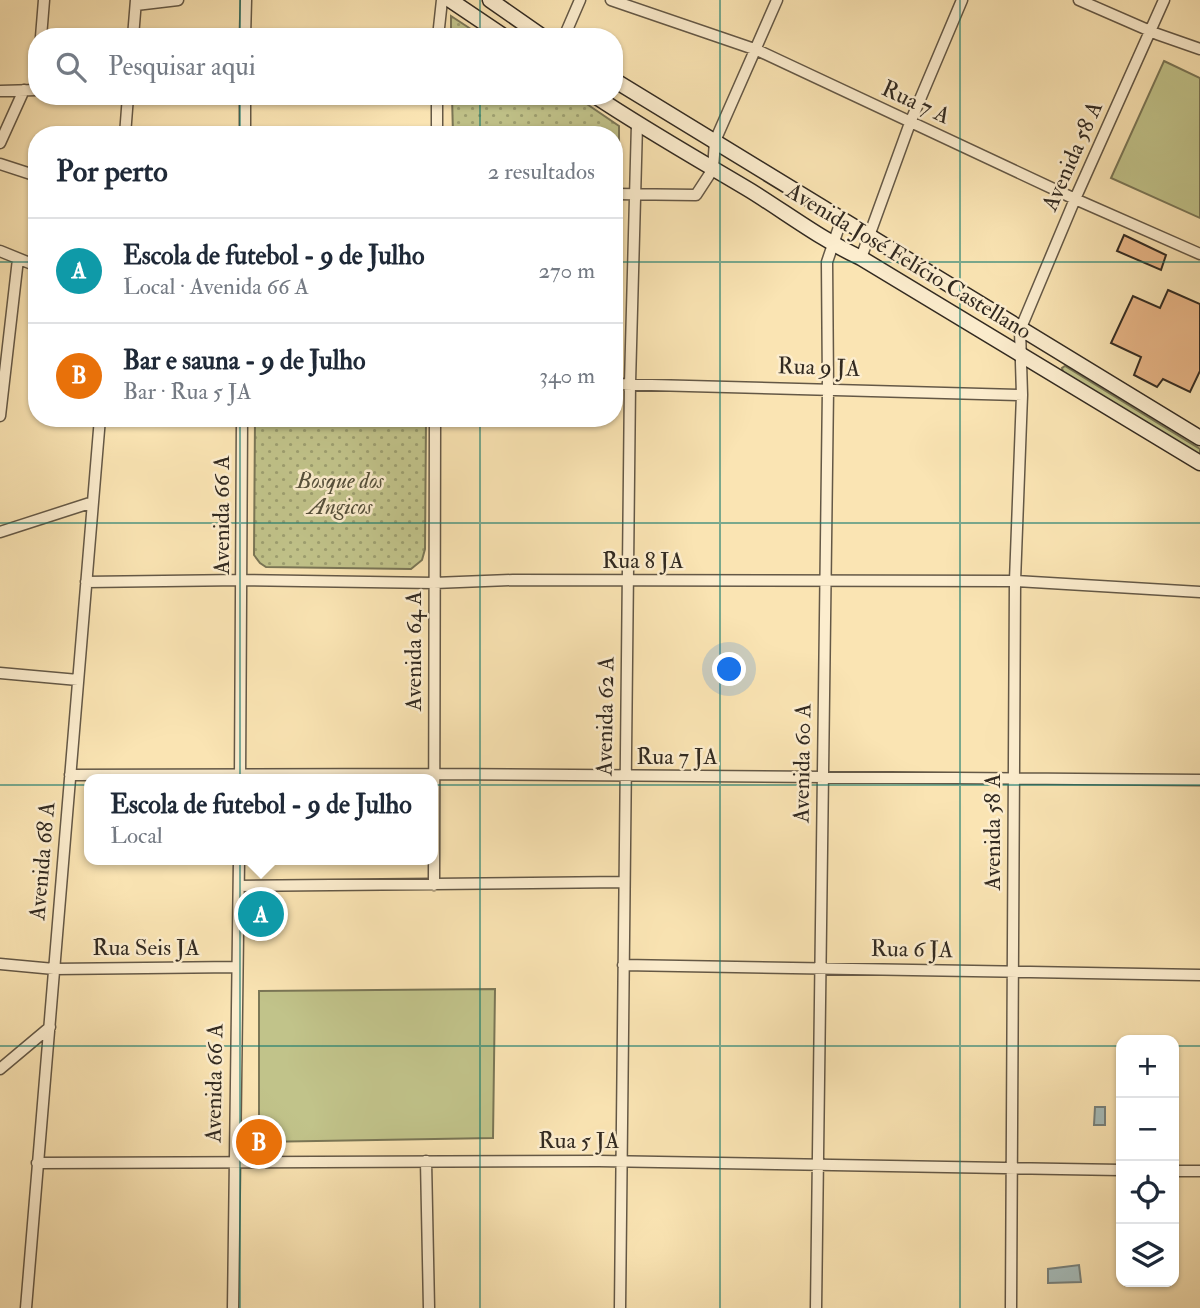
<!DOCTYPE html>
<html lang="pt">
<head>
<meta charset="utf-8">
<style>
  :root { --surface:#fff; --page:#f6f6f7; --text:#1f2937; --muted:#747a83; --line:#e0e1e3; --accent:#111827 }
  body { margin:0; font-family:"IM FELL Double Pica",serif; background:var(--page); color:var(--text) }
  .controls { position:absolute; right:21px; bottom:21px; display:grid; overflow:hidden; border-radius:14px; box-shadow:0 2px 5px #0004 }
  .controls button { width:63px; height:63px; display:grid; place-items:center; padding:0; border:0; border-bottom:2px solid var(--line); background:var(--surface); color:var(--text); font:35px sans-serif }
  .you { position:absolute; left:730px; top:670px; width:24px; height:24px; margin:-18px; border:5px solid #fff; border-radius:50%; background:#1a73e8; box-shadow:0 0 0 10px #1a73e833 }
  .badge { display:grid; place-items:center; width:46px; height:46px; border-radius:50%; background:var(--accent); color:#fff; font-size:23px; font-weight:700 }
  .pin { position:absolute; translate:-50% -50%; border:4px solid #fff; box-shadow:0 2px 7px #0006 }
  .popup { position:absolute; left:84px; top:774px; width:354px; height:91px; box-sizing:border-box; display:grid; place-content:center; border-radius:14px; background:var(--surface); filter:drop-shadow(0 2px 5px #0005); font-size:23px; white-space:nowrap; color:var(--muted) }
  .popup b { font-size:26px; color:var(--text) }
  .popup::after { content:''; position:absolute; left:50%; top:100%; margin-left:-14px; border:14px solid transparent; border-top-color:var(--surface) }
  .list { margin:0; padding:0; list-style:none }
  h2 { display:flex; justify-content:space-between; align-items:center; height:91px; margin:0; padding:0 28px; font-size:30px }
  h2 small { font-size:23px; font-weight:400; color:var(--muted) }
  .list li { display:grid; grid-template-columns:46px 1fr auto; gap:21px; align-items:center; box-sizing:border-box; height:105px; padding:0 28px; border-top:2px solid var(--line) }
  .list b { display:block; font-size:26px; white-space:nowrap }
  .list p { margin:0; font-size:23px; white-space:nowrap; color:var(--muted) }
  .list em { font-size:23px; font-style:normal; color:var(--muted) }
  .icon { flex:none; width:38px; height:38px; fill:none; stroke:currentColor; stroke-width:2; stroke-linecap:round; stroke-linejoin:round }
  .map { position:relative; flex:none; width:1200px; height:1308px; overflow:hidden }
  .search { position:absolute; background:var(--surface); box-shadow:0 2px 5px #0004; left:28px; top:28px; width:595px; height:77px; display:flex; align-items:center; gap:18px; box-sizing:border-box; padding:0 24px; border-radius:28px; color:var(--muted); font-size:26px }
  .panel { position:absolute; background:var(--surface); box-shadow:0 2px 5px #0004; left:28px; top:126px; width:595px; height:301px; border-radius:28px }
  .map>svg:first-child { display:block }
</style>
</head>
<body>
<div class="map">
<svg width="1200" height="1308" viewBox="0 0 1200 1308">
  <defs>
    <pattern id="park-dots" width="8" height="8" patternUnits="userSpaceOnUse" patternTransform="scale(1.75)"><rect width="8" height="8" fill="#c1c38a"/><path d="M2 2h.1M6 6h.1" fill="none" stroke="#9d9f70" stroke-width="1.8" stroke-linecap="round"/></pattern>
  </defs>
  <rect width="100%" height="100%" fill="#fae4b3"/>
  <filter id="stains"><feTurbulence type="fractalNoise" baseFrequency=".00286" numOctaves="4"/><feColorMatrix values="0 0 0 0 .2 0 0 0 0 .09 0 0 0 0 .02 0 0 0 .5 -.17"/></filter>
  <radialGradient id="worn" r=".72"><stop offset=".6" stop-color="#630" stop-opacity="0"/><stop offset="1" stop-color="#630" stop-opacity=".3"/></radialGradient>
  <!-- grass -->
  <path fill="#c1c38a" stroke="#7a7656" stroke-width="2" d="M1164 61 1200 78V218L1111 178Z
    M1065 366 1200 449V455L1063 372 1062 368Z
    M495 989 493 1138 259 1142V991Z"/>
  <!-- park -->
  <path fill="url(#park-dots)" stroke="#7a7656" stroke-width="2" d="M451 16 483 37H451Z
    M452 96H575L619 126V176L614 178V135H453Z
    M255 418H426L425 549 422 560 411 569 266 567 260 563 254 555Z"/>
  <!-- water -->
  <path fill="#a5bbb9" stroke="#77817c" stroke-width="2" d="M1095 1107H1105V1125H1094Z
    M1079 1265 1081 1282 1048 1283V1269Z"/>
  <!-- building -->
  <path fill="#eab788" stroke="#322a21" stroke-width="2" d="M1124 235 1166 255 1161 270 1117 251Z
    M1168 290 1200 304V371L1190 392 1163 379 1157 387 1134 375 1141 357 1111 343 1133 296 1160 308Z"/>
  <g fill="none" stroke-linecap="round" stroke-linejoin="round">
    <!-- street casing -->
    <g stroke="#645846" stroke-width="13">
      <path id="street" d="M611 0 757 50 1075 199 1200 254
        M1079 0 1157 34 1200 49
        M136 5 178 0
        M41 37 44 0
        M133 37 136 0
        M245 37 246 0
        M438 37 442 0
        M564 37 580 0
        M0 91 37 90
        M125 135 128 96
        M245 135V96
        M437 135V96
        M0 143 24 90
        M0 164 37 176
        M614 194 696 195 713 169 715 141 777 0
        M0 251 37 266
        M861 258 910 123 962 0
        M614 384 1022 395
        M0 416 18 259
        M0 532 93 502
        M86 582 242 580 434 583 513 580 1015 581 1200 592
        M0 673 78 680
        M70 775 434 774 1200 780
        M240 779 242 418
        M434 885 435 418
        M239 886 624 882
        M0 964 54 969 237 967
        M623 965 1200 975
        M0 1069 50 1027
        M426 1161 429 1308
        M37 1163 599 1161 1121 1170
        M1174 1171H1200
        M26 1308 100 418
        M233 1308 239 860
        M620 1308 630 383 637 124
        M816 1308 828 389 827 262 841 221
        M1011 1308 1015 581 1022 395 1020 330 1075 199 1164 0"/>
    </g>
    <!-- secondary casing -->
    <g stroke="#322a21" stroke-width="17">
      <path id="secondary" d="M450 0 505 37
        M490 0 543 37
        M614 80 1200 438
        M595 96C646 130 699 160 751 191 788 214 822 240 861 258L1200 463"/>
    </g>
    <!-- street -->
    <use href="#street" stroke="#fcedce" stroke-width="10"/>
    <!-- secondary -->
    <use href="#secondary" stroke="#fcedce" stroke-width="14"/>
  </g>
  <!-- grid -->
  <path fill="none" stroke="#0f766e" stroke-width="2" stroke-opacity="0.55" d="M240 0V37M480 0V37M720 0V1308M960 0V1308M240 96V135M480 96V135M0 262H37M614 262H1200M240 418V1308M480 418V1308M0 523H1200M0 785H1200M0 1046H1121M1174 1046H1200"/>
  <g text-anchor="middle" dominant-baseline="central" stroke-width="5" stroke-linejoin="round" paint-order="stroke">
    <!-- street labels -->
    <g font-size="23" fill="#322a21" stroke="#fcedce">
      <text transform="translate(916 102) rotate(25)">Rua 7 A</text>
      <text transform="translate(1072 156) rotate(-66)">Avenida 58 A</text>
      <text transform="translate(909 261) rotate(31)">Avenida José Felício Castellano</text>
      <text transform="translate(819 367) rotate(2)">Rua 9 JA</text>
      <text transform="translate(221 515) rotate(-90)">Avenida 66 A</text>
      <text x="643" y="560">Rua 8 JA</text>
      <text transform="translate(413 651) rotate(-90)">Avenida 64 A</text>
      <text transform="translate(605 716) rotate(-89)">Avenida 62 A</text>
      <text x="677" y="756">Rua 7 JA</text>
      <text transform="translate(802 763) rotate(-89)">Avenida 60 A</text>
      <text transform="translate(992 832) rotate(-90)">Avenida 58 A</text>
      <text transform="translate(42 861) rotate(-85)">Avenida 68 A</text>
      <text x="146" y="947">Rua Seis JA</text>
      <text transform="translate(912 949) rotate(1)">Rua 6 JA</text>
      <text transform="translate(214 1083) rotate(-89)">Avenida 66 A</text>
      <text x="579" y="1140">Rua 5 JA</text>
    </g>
    <!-- park labels -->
    <g font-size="23" font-style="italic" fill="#56503b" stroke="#fcedce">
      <text x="340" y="480">Bosque dos<tspan x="340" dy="26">Angicos</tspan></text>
    </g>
  </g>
  <rect width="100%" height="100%" filter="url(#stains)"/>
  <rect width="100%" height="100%" fill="url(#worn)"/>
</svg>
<div class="controls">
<button>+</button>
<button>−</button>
<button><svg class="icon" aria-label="locate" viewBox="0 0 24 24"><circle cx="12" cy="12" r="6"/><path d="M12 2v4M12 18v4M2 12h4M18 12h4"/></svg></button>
<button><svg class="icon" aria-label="layers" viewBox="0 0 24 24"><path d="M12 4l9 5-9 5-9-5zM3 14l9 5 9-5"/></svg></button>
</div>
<div class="you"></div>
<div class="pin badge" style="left:261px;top:914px;background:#0f9aa8">A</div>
<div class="popup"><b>Escola de futebol - 9 de Julho</b>Local</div>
<div class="pin badge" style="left:259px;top:1142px;background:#e8710a">B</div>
<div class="search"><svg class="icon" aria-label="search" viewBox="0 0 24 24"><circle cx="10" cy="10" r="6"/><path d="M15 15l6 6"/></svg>Pesquisar aqui</div>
<section class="panel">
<h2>Por perto<small>2 resultados</small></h2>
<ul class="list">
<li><span class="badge" style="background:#0f9aa8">A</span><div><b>Escola de futebol - 9 de Julho</b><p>Local · Avenida 66 A</p></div><em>270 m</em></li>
<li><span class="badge" style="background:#e8710a">B</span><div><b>Bar e sauna - 9 de Julho</b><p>Bar · Rua 5 JA</p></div><em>340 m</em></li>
</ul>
</section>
</div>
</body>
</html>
